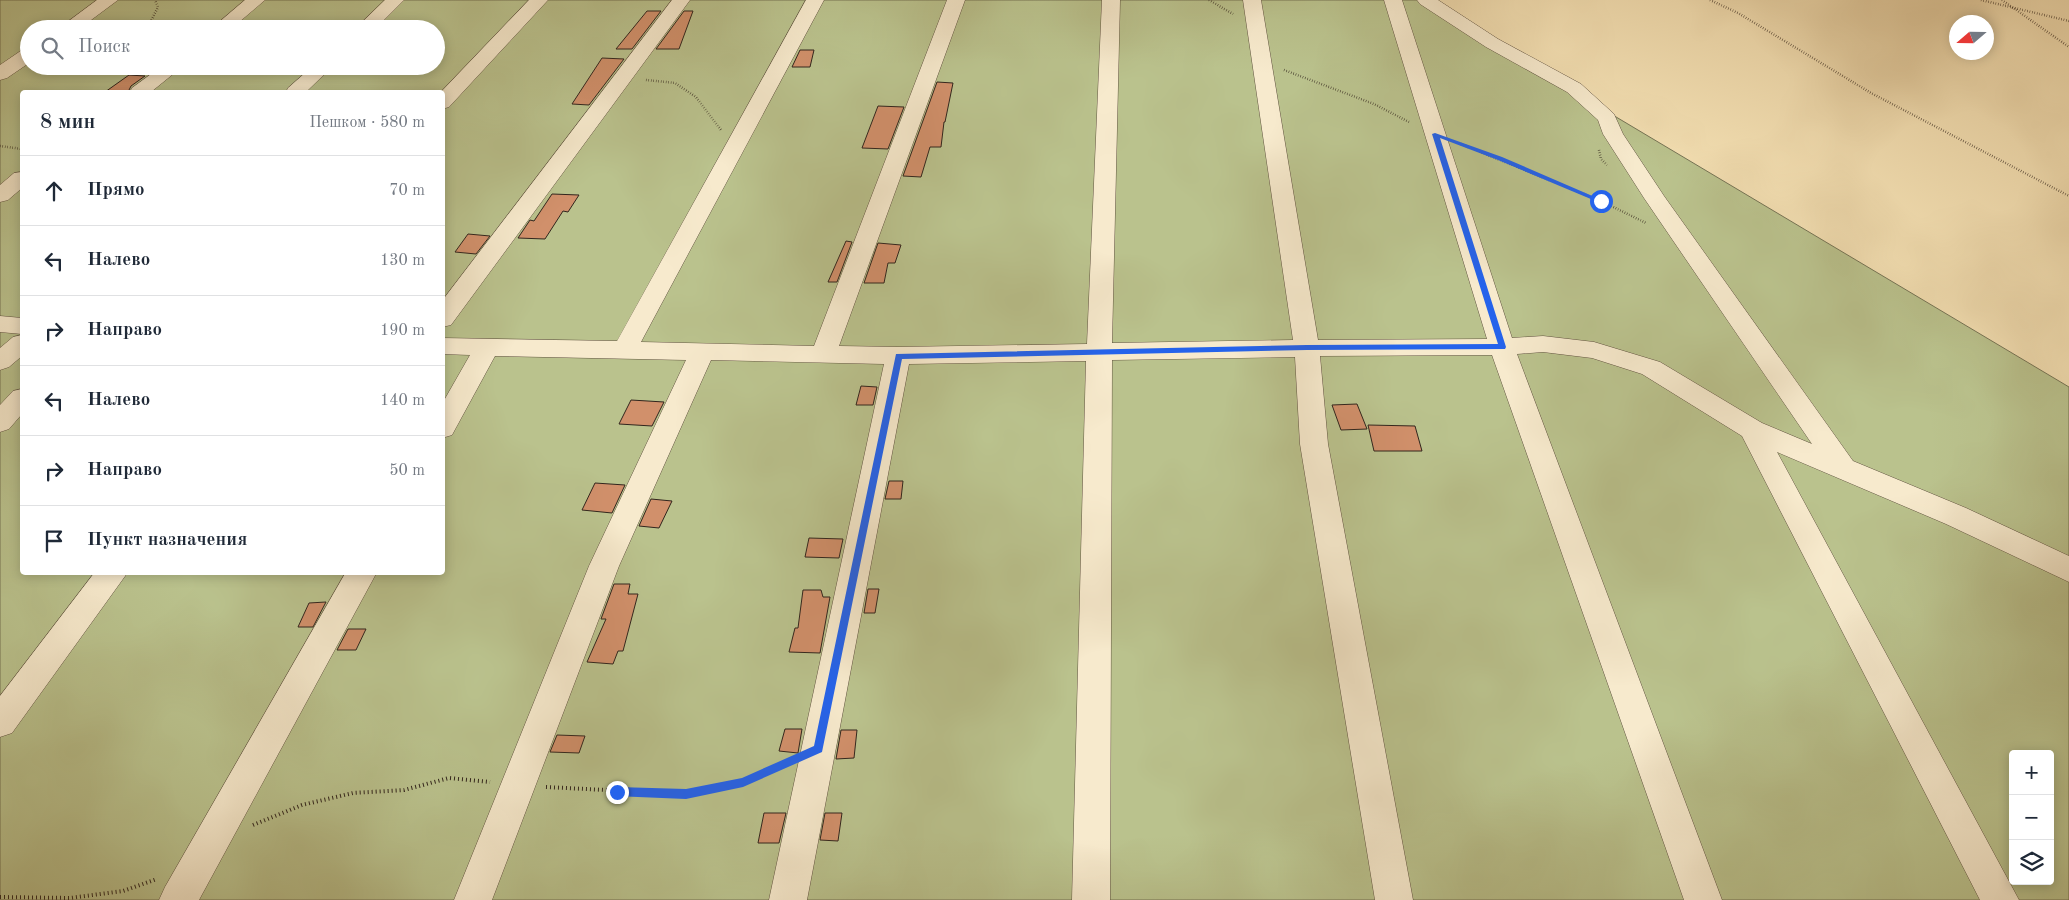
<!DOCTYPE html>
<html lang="ru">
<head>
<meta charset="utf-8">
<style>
  :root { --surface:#fff; --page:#f6f6f7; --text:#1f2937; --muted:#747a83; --line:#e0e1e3 }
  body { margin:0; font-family:"Old Standard TT",serif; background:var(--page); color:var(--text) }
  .controls { position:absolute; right:15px; bottom:15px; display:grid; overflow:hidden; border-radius:5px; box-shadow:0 2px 12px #0003 }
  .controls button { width:45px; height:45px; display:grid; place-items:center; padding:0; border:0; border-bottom:1px solid var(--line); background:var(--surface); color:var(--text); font:25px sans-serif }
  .compass { position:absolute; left:1949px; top:15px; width:45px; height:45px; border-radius:50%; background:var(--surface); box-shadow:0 2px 12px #0003; rotate:250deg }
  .stop { position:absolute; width:15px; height:15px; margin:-11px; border:4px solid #2563eb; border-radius:50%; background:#fff }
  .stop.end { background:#2563eb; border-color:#fff; box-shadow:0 1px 5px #0008 }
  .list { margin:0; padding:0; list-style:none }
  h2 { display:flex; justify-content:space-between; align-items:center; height:65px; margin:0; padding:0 20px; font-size:21px }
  h2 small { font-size:16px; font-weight:400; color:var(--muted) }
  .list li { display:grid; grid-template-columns:32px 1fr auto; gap:15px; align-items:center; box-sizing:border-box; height:70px; padding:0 20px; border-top:1px solid var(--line) }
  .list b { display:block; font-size:19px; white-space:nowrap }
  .list em { font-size:16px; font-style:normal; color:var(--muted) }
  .icon { flex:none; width:28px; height:28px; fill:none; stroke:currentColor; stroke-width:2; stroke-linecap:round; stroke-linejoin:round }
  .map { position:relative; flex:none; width:2069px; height:900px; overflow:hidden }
  .search { position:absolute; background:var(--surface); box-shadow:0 2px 12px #0003; left:20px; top:20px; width:425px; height:55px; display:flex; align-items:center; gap:12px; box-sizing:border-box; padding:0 18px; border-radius:28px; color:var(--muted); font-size:19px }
  .panel { position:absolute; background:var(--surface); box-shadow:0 2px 12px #0003; left:20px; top:90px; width:425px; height:485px; border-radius:5px }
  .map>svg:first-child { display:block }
</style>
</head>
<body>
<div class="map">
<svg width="2069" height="900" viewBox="0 0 2069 900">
  <rect width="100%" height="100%" fill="#f3dfb2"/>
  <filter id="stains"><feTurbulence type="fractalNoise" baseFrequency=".004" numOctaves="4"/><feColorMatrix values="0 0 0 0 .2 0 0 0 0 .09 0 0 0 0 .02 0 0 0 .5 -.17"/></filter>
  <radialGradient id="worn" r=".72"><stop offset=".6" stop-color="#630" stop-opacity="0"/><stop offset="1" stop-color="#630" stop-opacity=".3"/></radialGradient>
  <!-- green -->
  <path fill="#bac28d" stroke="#767455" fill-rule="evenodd" d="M0 0H1426L1492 43 2069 387V900H0ZM29 29H436V66H29ZM22 92H442V572H22ZM2013 754H2050V881H2013Z"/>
  <!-- building -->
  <path fill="#d1906b" stroke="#31251d" d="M647 11H661L632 49H616Z
    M684 11H693L679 49H656Z
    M800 50H814L810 67H792Z
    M602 58 624 59 589 105 572 104Z
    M129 75 145 76 131 86 128 92H105Z
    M937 82 953 83 945 122H944L941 147H930L921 177 903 176Z
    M878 106 904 107 888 149 862 148Z
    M552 194 579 195 568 212 563 211 545 239 518 238 530 220 534 221Z
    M468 234 490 236 476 254 455 252Z
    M846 241 852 242 837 282H828Z
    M878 243 901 245 895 263H888L884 283H864Z
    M861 386 877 387 873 405H856Z
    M631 400 664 402 652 426 619 424Z
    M1357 404 1367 429 1341 430 1332 405Z
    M1368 425 1415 426 1422 451H1374Z
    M889 481H903L901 499H885Z
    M595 483 625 485 612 513 582 510Z
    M651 499 672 501 659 528 639 526Z
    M809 538 843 539 839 558 805 557Z
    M614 584H630L628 594H638L623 651H618L613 664 587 662 606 619H601Z
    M868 589H879L875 613H864Z
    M803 590H821L823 597H830L820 653 789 652 795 628H798Z
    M326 602 313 627H298L309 603Z
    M348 629H366L356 650H337Z
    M785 729H802L798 753 779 751Z
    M841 730H857L854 758 836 759Z
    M557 735 585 736 579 753 550 752Z
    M764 813H786L779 843H758Z
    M825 813H842L838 841 820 840Z"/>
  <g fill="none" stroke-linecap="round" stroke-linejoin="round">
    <!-- minor casing -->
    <g stroke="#625442" stroke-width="1">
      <path id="minor" d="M97 0H118L79 29H58Z
        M245 0H265L231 29H211Z
        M385 0H404L375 29H355Z
        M529 0H548L449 107 442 109 441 92Z
        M672 0H690L451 325 442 327V301Z
        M806 0H824L641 342 814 346 947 0H965L839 346 898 347 1087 344 1102 0H1120L1112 343 1293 340 1243 0H1261L1318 340 1487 339 1384 0H1402L1512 338 1543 336 1594 342 1660 362 1762 423 1812 444 1644 198 1603 134 1598 120 1567 92 1486 47 1420 4 1417 0H1438L1498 39 1581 84 1614 114 1623 134 1664 196 1853 461 1966 508 2069 556V582L1946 524 1777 452 2019 900H1980L1742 436 1642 374 1592 358 1543 352 1517 354 1722 900H1684L1492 355 1320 356 1328 444 1413 900H1375L1300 444 1295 357 1112 360 1110 900H1072L1086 361 909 364 807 900H769L884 364 711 360 619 566 492 900H454L589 566 686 360 495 356 452 435 442 438V404L470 355 442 354V338L617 341Z
        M29 48V63L7 78 0 80V65L22 50Z
        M162 66H183L151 92H130L132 88Z
        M313 66H333L306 92H286L288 88Z
        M22 172V188L8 200 0 202V185L14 173Z
        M0 316 22 318V334L0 332Z
        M22 335V356L9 367 0 370V348L13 337Z
        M22 389V414L9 429 0 432V405L13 391Z
        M95 572H128L12 733 0 737V696Z
        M346 572H377L199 900H159L165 887Z"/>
    </g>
    <!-- path-far1 -->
    <path stroke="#31251d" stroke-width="2.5" stroke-dasharray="0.5 2" stroke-linecap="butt" d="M1209 0 1233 14
      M1710 0 1738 13 1871 93 2069 196
      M1981 0 2069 21
      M2002 0 2069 47
      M147 29 158 7 155 0
      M1284 70 1374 104 1409 122
      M646 80 675 83 696 97 721 130
      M1461 144 1601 201 1646 223
      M0 146 22 149
      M1599 150 1601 159 1607 165"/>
    <!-- path -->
    <path stroke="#31251d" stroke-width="4" stroke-dasharray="1 3" stroke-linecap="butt" d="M546 787 686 794 743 782 787 763
      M253 825 302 805 353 793 404 790 449 778 490 782
      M0 897 70 898 123 891 157 879"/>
    <!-- minor -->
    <use href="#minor" fill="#f7eacd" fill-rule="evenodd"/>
  </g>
  <!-- route -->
  <path fill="#2563eb" d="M1435 133 1502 157 1604 201 1598 202 1498 160 1440 138 1506 347 1505 349 1307 350 902 359 822 752 743 787 686 799 614 796 612 792 617 787 686 789 742 778 814 746 896 354 1307 345 1498 344 1432 134Z"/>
  <rect width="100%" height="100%" filter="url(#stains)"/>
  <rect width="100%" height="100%" fill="url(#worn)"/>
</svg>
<div class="controls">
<button>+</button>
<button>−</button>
<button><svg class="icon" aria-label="layers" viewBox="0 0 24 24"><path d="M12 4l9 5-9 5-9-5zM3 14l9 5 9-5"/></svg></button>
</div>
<svg class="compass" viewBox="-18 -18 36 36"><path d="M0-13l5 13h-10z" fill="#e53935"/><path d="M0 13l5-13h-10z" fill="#747a83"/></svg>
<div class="stop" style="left:1601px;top:201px"></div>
<div class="stop end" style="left:617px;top:792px"></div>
<div class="search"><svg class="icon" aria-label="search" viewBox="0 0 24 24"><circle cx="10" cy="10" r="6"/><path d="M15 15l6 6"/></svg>Поиск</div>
<section class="panel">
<h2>8 мин<small>Пешком · 580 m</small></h2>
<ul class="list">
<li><svg class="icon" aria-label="ahead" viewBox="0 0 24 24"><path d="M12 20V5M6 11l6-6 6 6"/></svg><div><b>Прямо</b></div><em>70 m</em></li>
<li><svg class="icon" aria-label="left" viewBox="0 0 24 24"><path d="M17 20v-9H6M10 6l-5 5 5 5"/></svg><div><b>Налево</b></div><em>130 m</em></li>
<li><svg class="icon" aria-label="right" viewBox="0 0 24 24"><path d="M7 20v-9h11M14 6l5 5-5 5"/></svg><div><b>Направо</b></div><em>190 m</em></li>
<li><svg class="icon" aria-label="left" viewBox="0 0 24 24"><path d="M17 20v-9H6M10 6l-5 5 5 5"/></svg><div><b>Налево</b></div><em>140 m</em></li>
<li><svg class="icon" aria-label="right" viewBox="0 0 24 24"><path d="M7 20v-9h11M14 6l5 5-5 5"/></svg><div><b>Направо</b></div><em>50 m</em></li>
<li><svg class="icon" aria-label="arrive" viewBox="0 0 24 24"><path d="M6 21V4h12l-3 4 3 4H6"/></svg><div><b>Пункт назначения</b></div></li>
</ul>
</section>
</div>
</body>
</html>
